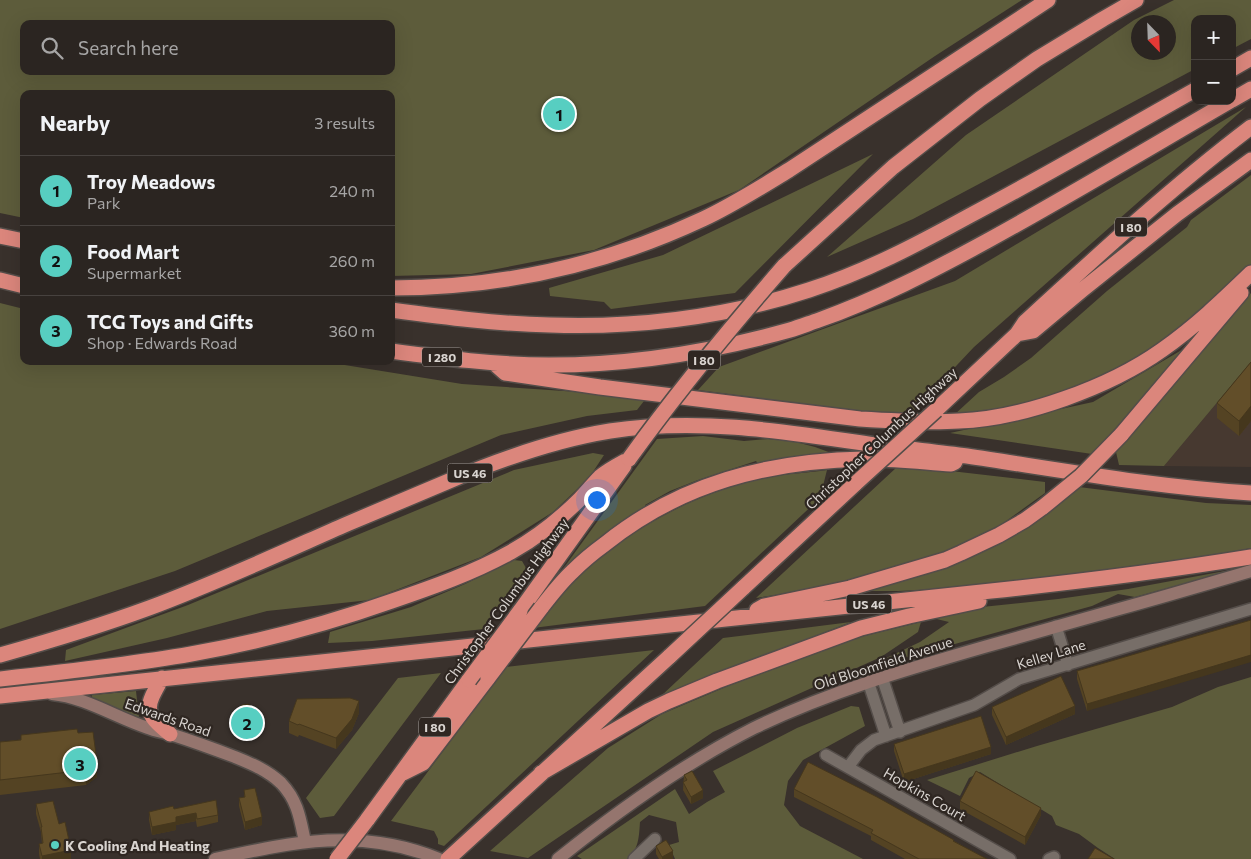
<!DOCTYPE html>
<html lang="en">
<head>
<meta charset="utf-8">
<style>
  :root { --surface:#2b2521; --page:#37312e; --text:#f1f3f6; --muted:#a6a5a5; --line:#47423f; --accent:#57cec1 }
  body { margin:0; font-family:Commissioner,sans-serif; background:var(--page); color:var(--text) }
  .controls { position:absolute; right:15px; top:15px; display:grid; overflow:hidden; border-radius:10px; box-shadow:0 5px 20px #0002 }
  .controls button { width:45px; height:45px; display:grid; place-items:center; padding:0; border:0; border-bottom:1px solid var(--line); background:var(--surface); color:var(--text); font:25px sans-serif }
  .compass { position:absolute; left:1131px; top:15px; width:45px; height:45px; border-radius:50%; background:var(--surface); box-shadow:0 5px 20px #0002; rotate:157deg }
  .you { position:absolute; left:596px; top:499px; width:18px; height:18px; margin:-12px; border:4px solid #fff; border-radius:50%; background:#1a73e8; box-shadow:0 0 0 8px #1a73e833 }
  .badge { display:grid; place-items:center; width:32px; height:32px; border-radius:50%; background:var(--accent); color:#111; font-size:16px; font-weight:700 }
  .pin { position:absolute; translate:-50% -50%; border:2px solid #fff; box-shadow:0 1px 5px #0006 }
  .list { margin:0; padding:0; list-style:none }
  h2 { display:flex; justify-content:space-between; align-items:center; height:65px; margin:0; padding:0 20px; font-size:21px }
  h2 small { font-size:16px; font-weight:400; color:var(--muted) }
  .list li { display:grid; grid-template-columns:32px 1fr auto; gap:15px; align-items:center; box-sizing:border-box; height:70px; padding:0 20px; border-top:1px solid var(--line) }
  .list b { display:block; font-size:19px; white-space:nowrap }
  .list p { margin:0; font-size:16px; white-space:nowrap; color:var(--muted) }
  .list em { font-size:16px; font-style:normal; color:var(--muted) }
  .icon { flex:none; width:28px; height:28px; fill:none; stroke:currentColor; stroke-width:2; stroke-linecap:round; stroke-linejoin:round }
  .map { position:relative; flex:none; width:1251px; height:859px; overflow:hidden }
  .search { position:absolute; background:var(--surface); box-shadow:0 5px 20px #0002; left:20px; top:20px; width:375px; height:55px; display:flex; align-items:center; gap:12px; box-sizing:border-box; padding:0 18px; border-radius:10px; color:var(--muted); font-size:19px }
  .panel { position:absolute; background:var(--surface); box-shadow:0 5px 20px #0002; left:20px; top:90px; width:375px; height:275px; border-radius:10px }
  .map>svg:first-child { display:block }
</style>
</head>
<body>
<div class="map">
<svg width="1251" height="859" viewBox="0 0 1251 859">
  <rect width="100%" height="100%" fill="#39312c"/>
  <!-- built -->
  <path fill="#473930" d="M1251 362V467L1164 466Z"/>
  <!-- green -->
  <path fill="#5d5c3b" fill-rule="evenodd" d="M0 0H1022L935 56 739 190 594 250 471 274 391 276V94H24V218L0 213ZM24 24H391V71H24Z
    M1174 0H1251V39L1232 49V19H1195V69L913 219 827 257 966 135 1134 20ZM1138 22H1168V52H1138Z
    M1246 107 974 347 907 418 698 390 719 367 955 281Z
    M873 154 735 293 611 309 604 302 550 296 549 288 663 255Z
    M1251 175V265L1224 292 1147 355 1094 381 1051 398 1008 409 954 415 979 392 1004 377 1031 358 1107 291 1187 227 1191 220Z
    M1251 293V362L1164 466 1119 465 1116 452Z
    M0 303 24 309V361H320L462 384 579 392 644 401 637 410 587 416 501 435 175 571 0 629Z
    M1192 344 1092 454 950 433 1093 402Z
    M703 436 744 441 768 439 792 441 815 447 834 454 759 465 756 461 698 480 670 491 645 505 646 508 616 527 584 552 555 580 657 439Z
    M593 453 604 455 589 478 553 512 481 557 370 600 267 611 167 638 65 661 66 650 188 605 514 470Z
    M897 467 942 470 1045 482V493L1002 524 939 555 814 589 756 598Z
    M827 470 820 498 705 606 533 628C546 614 557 599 570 585 621 532 699 490 771 477 789 473 809 473 827 470Z
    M1079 487 1206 503 1251 505V548C1184 562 1115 569 1047 577 989 583 930 592 872 591V589L951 565 973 556 1030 525Z
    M514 560 522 561 526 568 523 575 484 629 372 641 328 643 330 632 411 607 465 584Z
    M1225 571 1226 572 1135 597 1118 594 1092 606 861 670 920 642 949 622 928 617 982 607 1058 599 1128 589Z
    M851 622 661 696 723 638Z
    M921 622 918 632 881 657 713 732 528 858 490 851 608 748 662 714 728 686 860 637Z
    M654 650 444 846 438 844V839L434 831 391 821 506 667Z
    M441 673 334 816 320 818 306 798 398 678Z
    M1251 677V859H1115L1098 848 1079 834 1056 825 1052 816 980 772 969 778 960 796 927 780 1037 746 1172 707 1218 687Z
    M136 691 139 718 92 698V695Z
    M851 706 859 707 865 726 803 760 788 781 784 805 800 826 863 859H675L669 845 679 842 676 822 649 815 640 822C639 836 639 850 627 859H582L577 856 675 789 689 814 707 802 725 792 713 771 797 728Z"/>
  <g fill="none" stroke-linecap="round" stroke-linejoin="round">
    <!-- street casing -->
    <g stroke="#544d49" stroke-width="14">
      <path id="street" d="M1056 626 1068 665
        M882 677 900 732
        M868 681 886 736
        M826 755 1010 859
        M848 767 861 750 874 740 974 705 1019 679 1251 609
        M634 859 655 839
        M1049 859 1054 857"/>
    </g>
    <!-- secondary casing -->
    <g stroke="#544d49" stroke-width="15">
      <path id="secondary" d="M52 694C85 697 117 718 148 728 155 731 163 732 170 734 192 741 214 749 235 757 252 764 267 770 281 783 298 801 300 818 305 842
        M215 859C293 842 361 827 439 859
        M558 859C620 809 683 764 754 728 829 692 904 670 984 647 1029 634 1074 622 1119 609 1163 597 1207 584 1251 571"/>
    </g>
    <!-- highway casing -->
    <g stroke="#544d49" stroke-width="18">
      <path id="highway" d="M1232 69 1251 58
        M1232 100 1251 89
        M0 236 24 241
        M784 266 893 167 980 99 1037 59 1103 19 1136 0
        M0 280 24 286
        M391 288C499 288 605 265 703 219 733 205 761 187 789 170L1048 0
        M391 310C444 317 497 324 550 325 637 328 726 317 809 290 865 272 918 244 969 216 1045 176 1120 132 1195 90
        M1017 334 1033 331 1082 290 1177 214 1251 160
        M391 351C443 358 496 365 549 365 630 365 711 352 790 330 800 327 810 323 819 320 878 299 932 271 987 241 1069 196 1149 148 1230 101
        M496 365 505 373 600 387 860 419C893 421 926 423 959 421 1022 419 1110 387 1162 350 1195 327 1223 300 1251 273
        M936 410 1017 334 1025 322C1098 255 1172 187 1251 127
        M1121 435 1241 293
        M743 588 856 483
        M541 608C551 595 561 582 573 571 583 561 594 552 605 544 681 483 768 461 864 459 892 458 922 462 951 464L955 462
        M757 610 764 606 850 588 945 560 961 553 999 535 1025 520 1043 507
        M520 611 624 466
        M0 655C50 641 100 626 149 608 216 583 281 553 347 524 381 510 415 495 449 481 501 459 554 440 610 431 699 417 788 432 876 445 906 449 937 452 967 456 1061 470 1155 487 1251 493
        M162 678C145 708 143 712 170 734
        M0 679C64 672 128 665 191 654 259 642 327 624 392 601 433 587 473 573 511 552 536 538 559 520 580 499 587 492 593 484 600 477 608 470 620 464 629 459
        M0 696 991 591C1078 582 1165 571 1251 557
        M403 773 423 763 488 678
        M541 773 648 711 669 701 717 681 861 628 909 616 979 601
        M367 820 469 680
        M448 859 670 656"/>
    </g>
    <!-- street -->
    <use href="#street" stroke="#776e68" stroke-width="11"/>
    <!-- secondary -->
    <use href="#secondary" stroke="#95756e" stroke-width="12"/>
    <!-- highway -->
    <use href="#highway" stroke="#db867c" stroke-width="15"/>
    <!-- highway-bridge casing -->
    <g stroke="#544d49" stroke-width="18" stroke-linecap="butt">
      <path id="highway-bridge" d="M629 459C677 392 730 328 784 266
        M856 483 936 410
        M1043 507 1081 476 1121 435
        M670 656 743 588
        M488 678 541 608
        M469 680 520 611
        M337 859 367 820"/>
    </g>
    <!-- highway-bridge -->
    <use href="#highway-bridge" stroke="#db867c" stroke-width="15"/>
  </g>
  <!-- wall -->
  <path fill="#544323" d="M1251 362V421L1239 436 1217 418V403Z
    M1251 620 1087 711 1077 679V671Z
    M992 707 1075 714 1006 745 992 715Z
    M359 713 352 730 336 749 299 735 298 737 289 733V721Z
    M258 719 250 735 235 727V720Z
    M78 733 97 777 86 785 0 795V742Z
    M894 744 991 754 904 782 894 751Z
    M684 775 703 798 691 804 683 790Z
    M794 789 954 841 987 859H905L871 840V836L794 797Z
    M244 790 262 825 245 830 239 806V798L244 797Z
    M960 801 1041 815 1025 845 960 809Z
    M36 804 59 824 71 859H40L39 854V844H42L41 832 36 814Z
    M174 809 218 815V822L197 827 196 821 176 825V830L152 835 149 820V812Z
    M656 846 673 859H659L656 854Z"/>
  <!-- shaded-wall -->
  <path fill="#45371d" d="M1251 406V421L1239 436V421Z
    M1251 655V662L1087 711V704Z
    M359 701V713L352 730 336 749V738Z
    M1075 706V714L1006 745V737Z
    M258 711V719L250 735V727Z
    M991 747V754L904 782V774Z
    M97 762V777L86 785V770Z
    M703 790V798L691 804V797Z
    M1041 808V815L1025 845V837Z
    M196 813V821L176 825V830L152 835V827L176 817Z
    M262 817V825L245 830V822Z
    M71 850V859H42V856Z
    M673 851V859H662V857Z"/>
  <!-- building -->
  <path fill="#624e29" stroke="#45371d" d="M1251 362V406L1239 421 1217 403Z
    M1251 620V655L1087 704 1077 671Z
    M1061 676 1075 706 1006 737 992 707Z
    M350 698 359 701 352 719 336 738 299 724 298 725 289 721 297 699Z
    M248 704 258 711 250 727 235 720 239 712 240 707 242 705Z
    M981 716 991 747 904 774 894 744Z
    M77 729 78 733 93 732 97 762 86 770 0 780V742L21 740V735Z
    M808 762 877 797 954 840 953 841 987 859H919L871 833 873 830 794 789Z
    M692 771 703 790 691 797 683 782 687 780 684 775Z
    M976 771 1041 808 1025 837 960 801Z
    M255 788 262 817 245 822 239 798 245 797 244 790Z
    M216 800 218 815 197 819 196 813 176 817V822L152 827 149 812 173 806 174 809Z
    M53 801 59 824 65 822 71 850 42 856 39 844 43 843 41 827H42L36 804Z
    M666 840 673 851 662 857 656 846Z
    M1095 848 1114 859H1088Z"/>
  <!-- markers -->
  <circle fill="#57cec1" stroke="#2f2722" stroke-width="2" cx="55" cy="845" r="5"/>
  <g text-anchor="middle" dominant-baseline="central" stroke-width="4.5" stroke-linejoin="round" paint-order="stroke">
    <!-- shield labels -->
    <g fill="#2f2722" stroke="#a6a09c" stroke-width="1">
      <rect x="1115" y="217.5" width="32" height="19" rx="4"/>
      <rect x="422" y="347.5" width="40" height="19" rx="4"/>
      <rect x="688" y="350.5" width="32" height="19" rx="4"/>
      <rect x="447.5" y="463.5" width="45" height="19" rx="4"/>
      <rect x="846.5" y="594.5" width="45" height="19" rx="4"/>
      <rect x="419" y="717.5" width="32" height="19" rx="4"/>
    </g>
    <g font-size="12" font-weight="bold" fill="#d9d4d0">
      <text x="1131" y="227">I 80</text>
      <text x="442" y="357">I 280</text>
      <text x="704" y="360">I 80</text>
      <text x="470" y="473">US 46</text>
      <text x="869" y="604">US 46</text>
      <text x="435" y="727">I 80</text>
    </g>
    <!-- street labels -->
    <g font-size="14" fill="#d9d4d0" stroke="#2f2722">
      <text transform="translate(881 438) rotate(-43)">Christopher Columbus Highway</text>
      <text transform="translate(506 601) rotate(-54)">Christopher Columbus Highway</text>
      <text transform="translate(1051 654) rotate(-17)">Kelley Lane</text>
      <text transform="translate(883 663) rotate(-18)">Old Bloomfield Avenue</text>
      <text transform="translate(168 717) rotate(19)">Edwards Road</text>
      <text transform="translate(925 794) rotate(30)">Hopkins Court</text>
    </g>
    <!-- poi labels -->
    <g font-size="14" font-weight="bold" fill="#d9d4d0" stroke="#2f2722" text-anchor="start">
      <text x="65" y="845">K Cooling And Heating</text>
    </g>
  </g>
</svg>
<div class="controls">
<button>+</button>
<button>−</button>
</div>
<svg class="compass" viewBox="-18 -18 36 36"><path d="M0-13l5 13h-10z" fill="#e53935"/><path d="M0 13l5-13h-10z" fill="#a6a5a5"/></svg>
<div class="you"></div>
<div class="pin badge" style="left:559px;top:114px">1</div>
<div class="pin badge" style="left:247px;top:723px">2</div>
<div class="pin badge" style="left:80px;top:764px">3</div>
<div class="search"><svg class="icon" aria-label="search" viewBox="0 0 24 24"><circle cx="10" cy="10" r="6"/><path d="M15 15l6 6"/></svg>Search here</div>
<section class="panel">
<h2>Nearby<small>3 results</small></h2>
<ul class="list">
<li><span class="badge">1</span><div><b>Troy Meadows</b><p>Park</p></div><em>240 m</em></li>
<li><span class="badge">2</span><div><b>Food Mart</b><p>Supermarket</p></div><em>260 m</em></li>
<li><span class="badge">3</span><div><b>TCG Toys and Gifts</b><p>Shop · Edwards Road</p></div><em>360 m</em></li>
</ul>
</section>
</div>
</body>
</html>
